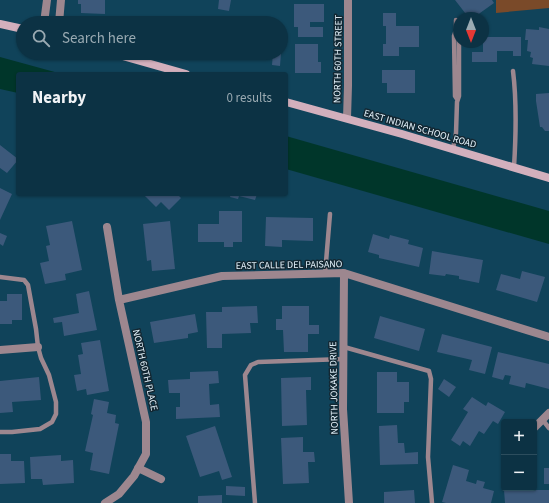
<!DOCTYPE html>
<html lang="en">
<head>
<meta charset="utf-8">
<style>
  :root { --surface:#0c3244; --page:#1a3e4f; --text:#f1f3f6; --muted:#9aaab2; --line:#2c4d5d }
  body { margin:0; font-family:"Source Sans 3",sans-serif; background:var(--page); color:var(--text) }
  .controls { position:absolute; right:12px; bottom:12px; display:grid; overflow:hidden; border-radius:4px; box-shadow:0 1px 3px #0004 }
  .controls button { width:36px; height:36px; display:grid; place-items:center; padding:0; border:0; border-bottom:1px solid var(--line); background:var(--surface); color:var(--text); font:20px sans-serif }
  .compass { position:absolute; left:453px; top:12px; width:36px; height:36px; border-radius:50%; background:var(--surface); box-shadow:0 1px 3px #0004; rotate:180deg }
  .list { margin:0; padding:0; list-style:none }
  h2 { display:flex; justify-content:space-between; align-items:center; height:52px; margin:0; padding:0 16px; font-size:17px }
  h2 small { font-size:13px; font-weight:400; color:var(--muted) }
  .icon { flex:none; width:22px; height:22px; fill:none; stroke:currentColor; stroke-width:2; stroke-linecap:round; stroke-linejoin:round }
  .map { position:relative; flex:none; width:549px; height:503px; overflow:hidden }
  .search { position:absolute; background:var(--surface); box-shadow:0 1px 3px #0004; left:16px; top:16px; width:272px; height:44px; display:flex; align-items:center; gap:10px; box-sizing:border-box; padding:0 14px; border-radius:22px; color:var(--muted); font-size:15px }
  .panel { position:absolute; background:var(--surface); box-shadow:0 1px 3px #0004; left:16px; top:72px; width:272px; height:124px; border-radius:4px }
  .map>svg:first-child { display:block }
</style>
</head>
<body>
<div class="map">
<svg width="549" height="503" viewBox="0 0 549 503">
  <rect width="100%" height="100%" fill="#10435a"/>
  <!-- green -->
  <path fill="#7a4a29" d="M496 0H549V8L496 13Z"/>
  <!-- water -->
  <path fill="#00362a" d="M0 57 62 74H18V93L0 89Z
    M286 136 549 211V244L286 169Z"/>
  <!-- building -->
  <path fill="#3c597b" d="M78 0H105V14L81 13V4H78Z
    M219 0H231L229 11 218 9Z
    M455 0H492L494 3 473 18H469Z
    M294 4H324V22H310V27H323V37H298V27H294Z
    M383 13H396V26H419V47H399V56H383V44H386V26H383Z
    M187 16 199 17 198 23H186Z
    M539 27 549 29V66L532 64 533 58 530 57 531 52 527 51 528 40H525L526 29 539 30Z
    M483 37H521V56H513V51H497V62H472V52H483Z
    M295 44H318V62H321V73H295Z
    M273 53H281L280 66 272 65Z
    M382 70H415V93H387V83H382Z
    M549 93V131H545L542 127H540L536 101V94Z
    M0 145 18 159V160L7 173 0 168Z
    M0 188 12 194 0 220Z
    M143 194H177L181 198 169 210 161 202 156 207Z
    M231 194H257L255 200 239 196 238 199 230 197Z
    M219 211H242V242H233V247H224V242H198V224H219Z
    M266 217 313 218V241L282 240V247L265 246Z
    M72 221 82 270 65 274 66 280 45 284 40 263 49 261 46 246 50 245 46 226Z
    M170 221 175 269 152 271 151 260 147 261 143 224Z
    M0 233 7 236 3 246 0 244Z
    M373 234 389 239 390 235 409 240 408 244 423 248 419 267 379 258V255L368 252Z
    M432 251 483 260 479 283 459 279V276L446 274 445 276 429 274Z
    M522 271 545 277 537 302 496 290 501 274 520 279Z
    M89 291 97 330 64 336 62 322 54 323 53 318 79 313 76 294Z
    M7 294H22V320H12V324H0V301H7Z
    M257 306 258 323H250L251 333 222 334V348H207L206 312H222V307Z
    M282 306H309V325H319V334H308V352H284L283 330H276V319H282Z
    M195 314 198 332 188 334V338L154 343 150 322Z
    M380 316 425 329 419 351 374 338Z
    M442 334 492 347 485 374 469 370 472 360 437 352Z
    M100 340 109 391 87 395 86 389 77 391 74 375 81 374 78 355 83 354 81 343Z
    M498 352 549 364V389L526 383 525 388 509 384 511 376 505 375 503 380 492 377Z
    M218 371 219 383 209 384 210 405 219 404 220 417 176 419V407H180V393H169L168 380 190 379V372Z
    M377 372H397V382H409V402H404V413H377Z
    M39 377 41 400 12 402 13 412 0 413V381Z
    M311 377V390H306L307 425 282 426 281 378Z
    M444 379 456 387 449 397 438 389Z
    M472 397 486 406 488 402 505 412 498 424 493 421 484 434 479 431 470 446 463 441 460 446 451 440 468 412 463 409Z
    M94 399 109 402 107 413 116 415 115 423 119 424 109 474 90 470 93 453 85 451 93 415 91 414Z
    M397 425 398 443H404L405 453 418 452V464L380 465 379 426Z
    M215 426 232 477 222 480 219 471 200 477 186 436Z
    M303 437V452H314L315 462H308L309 483 283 484 281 438Z
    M0 454H11V461H24L25 483 0 484Z
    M61 455V461L73 460 74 483 43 485 42 479H31L30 457Z
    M453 465 469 470 466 481 476 484 477 480 485 482 483 488 494 491 491 503H446L442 502Z
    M544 468H549V484H544Z
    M226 486 245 487V496L226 495Z
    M414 490 415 503H384V492Z
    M504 490H549V503H505Z
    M222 495V503H198V496Z"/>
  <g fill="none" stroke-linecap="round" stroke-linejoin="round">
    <!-- service -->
    <path stroke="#9d878f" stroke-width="4.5" d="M456 20V30
      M513 71C517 103 516 135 514 167
      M453 149 456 133 457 102 459 96V36L456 30 454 36 455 96 457 99
      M325 274 330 214
      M0 277 24 280 28 285 36 329 38 347 41 358 49 375 56 402V414L52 422 40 429 12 432H0
      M344 347 429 371 431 379 428 457 432 503
      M542 419 549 428
      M255 503 245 375 251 365 258 362 344 359"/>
    <!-- minor -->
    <path stroke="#9d878f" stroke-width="8" d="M44 23 47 0
      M59 23 61 0
      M347 118 348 86V0
      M344 273 343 409 349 503
      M119 300 222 276 344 273 549 337
      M0 350 38 347
      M534 428 549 413
      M138 468 161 479
      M105 503 119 494 134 476 146 454V422L119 300 107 227"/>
    <!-- secondary -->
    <path stroke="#d3b0bd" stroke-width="8" d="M0 24 23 29
      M112 53 186 74
      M286 102 402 134 549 178"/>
  </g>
  <g text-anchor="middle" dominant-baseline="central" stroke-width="3" stroke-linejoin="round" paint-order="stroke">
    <!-- street labels -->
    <g font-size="10" fill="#e5f4fd" stroke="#132732">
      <text transform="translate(338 59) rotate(-89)">NORTH 60TH STREET</text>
      <text transform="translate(420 129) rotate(16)">EAST INDIAN SCHOOL ROAD</text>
      <text transform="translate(289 265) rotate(-1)">EAST CALLE DEL PAISANO</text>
      <text transform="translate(145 370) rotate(77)">NORTH 60TH PLACE</text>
      <text transform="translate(334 388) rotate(-91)">NORTH JOKAKE DRIVE</text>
    </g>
  </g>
</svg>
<div class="controls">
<button>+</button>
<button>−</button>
</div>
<svg class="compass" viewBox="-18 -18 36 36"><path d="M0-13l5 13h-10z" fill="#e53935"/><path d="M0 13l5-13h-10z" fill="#9aaab2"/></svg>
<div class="search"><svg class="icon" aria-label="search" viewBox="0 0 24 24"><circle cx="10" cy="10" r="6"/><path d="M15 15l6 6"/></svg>Search here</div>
<section class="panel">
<h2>Nearby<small>0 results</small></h2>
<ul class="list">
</ul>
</section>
</div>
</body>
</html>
